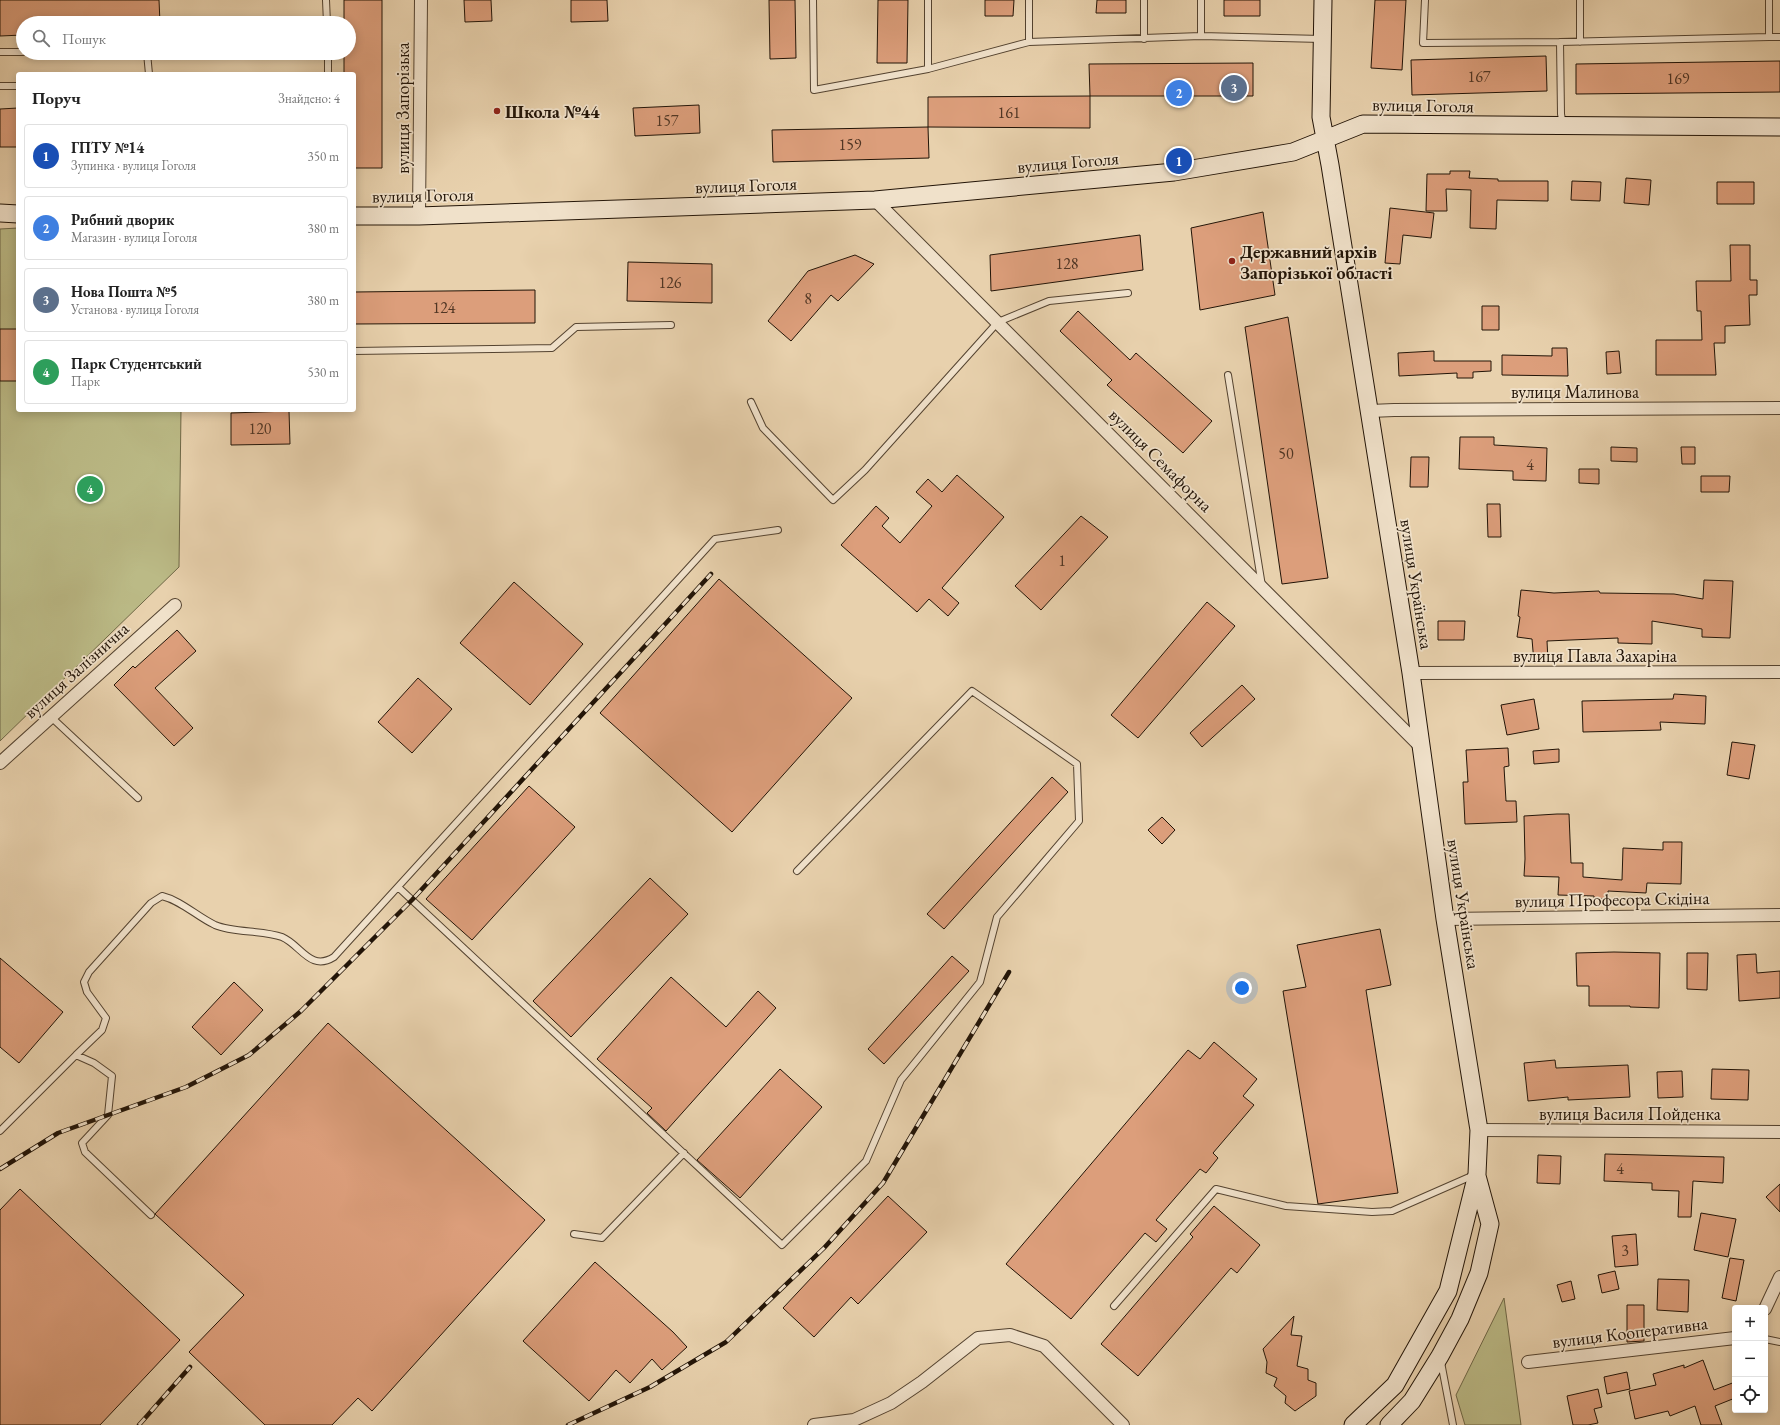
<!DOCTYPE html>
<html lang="uk">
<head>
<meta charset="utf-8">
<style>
  :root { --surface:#fff; --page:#f6f6f6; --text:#222; --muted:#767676; --line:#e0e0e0; --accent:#db2777 }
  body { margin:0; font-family:"EB Garamond",serif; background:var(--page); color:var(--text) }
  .controls { position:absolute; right:12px; bottom:12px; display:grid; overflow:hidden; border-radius:4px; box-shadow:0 2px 10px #0003 }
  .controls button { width:36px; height:36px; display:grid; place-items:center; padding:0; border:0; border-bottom:1px solid var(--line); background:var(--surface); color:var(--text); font:20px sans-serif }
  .you { position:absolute; left:1242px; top:988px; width:14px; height:14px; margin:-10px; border:3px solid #fff; border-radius:50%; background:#1a73e8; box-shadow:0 0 0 6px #1a73e833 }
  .badge { display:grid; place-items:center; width:26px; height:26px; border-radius:50%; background:var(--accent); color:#fff; font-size:13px; font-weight:700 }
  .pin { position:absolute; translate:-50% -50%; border:2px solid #fff; box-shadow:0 1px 4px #0006 }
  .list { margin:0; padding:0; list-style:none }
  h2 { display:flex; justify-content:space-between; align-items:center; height:52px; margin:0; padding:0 16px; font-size:17px }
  h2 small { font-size:13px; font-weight:400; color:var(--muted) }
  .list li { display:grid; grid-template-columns:26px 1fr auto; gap:12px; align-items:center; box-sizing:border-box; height:64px; margin:0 8px 8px; padding:0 8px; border:1px solid var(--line); border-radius:4px }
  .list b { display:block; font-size:15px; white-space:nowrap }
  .list p { margin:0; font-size:13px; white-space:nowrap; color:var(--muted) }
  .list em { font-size:13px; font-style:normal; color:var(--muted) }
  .icon { flex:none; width:22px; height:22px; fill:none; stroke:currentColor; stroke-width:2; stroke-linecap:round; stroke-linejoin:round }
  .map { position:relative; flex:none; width:1780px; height:1425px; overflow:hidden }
  .search { position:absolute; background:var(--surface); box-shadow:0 2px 10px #0003; left:16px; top:16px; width:340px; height:44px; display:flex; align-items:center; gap:10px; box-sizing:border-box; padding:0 14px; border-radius:22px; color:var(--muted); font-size:15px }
  .panel { position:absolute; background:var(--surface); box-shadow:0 2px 10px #0003; left:16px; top:72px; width:340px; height:340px; border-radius:4px }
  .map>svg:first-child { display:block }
</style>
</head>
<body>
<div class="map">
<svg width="1780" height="1425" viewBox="0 0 1780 1425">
  <rect width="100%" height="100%" fill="#e8d1ad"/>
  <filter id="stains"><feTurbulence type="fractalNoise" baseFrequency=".005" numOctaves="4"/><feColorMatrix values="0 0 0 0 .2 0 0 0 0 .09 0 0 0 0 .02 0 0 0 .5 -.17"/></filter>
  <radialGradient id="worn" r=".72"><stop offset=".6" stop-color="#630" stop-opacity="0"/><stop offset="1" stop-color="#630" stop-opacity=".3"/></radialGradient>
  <!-- green -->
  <path fill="#bbba86" stroke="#6e6746" d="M18 228V410H181L179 567 0 741V229Z
    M1504 1298 1521 1425H1465L1456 1395Z"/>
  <!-- building -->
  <path fill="#dc9e7b" stroke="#221407" d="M0 0H159L160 23H23V35L0 36Z
    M344 0H382V168H354V74H344V53H349V23H344Z
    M464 0H491L492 21 465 22Z
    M571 0H607L608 21 571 22Z
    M769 0H795L796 58 770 59Z
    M878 0H908L907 63H877Z
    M985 0H1014L1013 16H985Z
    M1097 0H1126V13H1096Z
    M1224 0H1260V16H1224Z
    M1375 0H1406L1402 70 1371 68Z
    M1546 56 1547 91 1412 95 1411 60Z
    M1780 61V92L1576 94V64Z
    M1253 63V96H1090L1089 64Z
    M1090 96V128L928 127V97Z
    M699 105 700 133 635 136 633 108Z
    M18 108V147H0V109Z
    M928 127 929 158 773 162 772 130Z
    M1450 171H1470L1469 178 1498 179V181H1548V201L1497 200 1496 229 1470 228 1471 190 1446 189 1447 211H1426L1427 174H1450Z
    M1626 178 1651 180 1649 205 1624 203Z
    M1572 181 1601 182 1600 201 1571 200Z
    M1717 182H1754V204H1717Z
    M1390 208 1434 213 1431 238 1403 235 1400 264 1385 263Z
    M1263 212 1275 295 1200 310 1191 228Z
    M1140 235 1143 270 991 291 990 255Z
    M1730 245H1750V280H1757V295H1749L1750 325 1725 326V343H1714L1716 375H1656V340H1702L1701 311H1697L1696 281H1731Z
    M855 255 874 264 838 301 831 295 791 341 768 321 808 271Z
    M628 262 712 264V303L627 301Z
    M535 290V323L354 324V292Z
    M1482 306H1499V330H1482Z
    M1078 311 1130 360 1136 353 1212 421 1183 453 1107 385 1112 380 1060 331Z
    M1288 317 1328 578 1282 584 1245 327Z
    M0 329H18V381H0Z
    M1552 348H1567L1568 376 1502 375V355L1552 356Z
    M1434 351V361H1491V371L1473 372V378H1457V373L1399 376 1398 353Z
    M1619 351 1621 373 1607 374 1606 352Z
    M289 411 290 444 231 445V413Z
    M1460 437H1494V445L1547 448 1546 481 1513 480V471L1459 469Z
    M1611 447 1637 448V462L1611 461Z
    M1681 447H1695V464H1682Z
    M1411 457H1429L1428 487H1410Z
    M1579 469H1599V484L1579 483Z
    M957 475 1004 517 942 588 959 603 948 616 929 599 917 612 841 545 876 506 889 518 882 526 900 543 932 506 916 492 928 479 942 492Z
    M1701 476H1730L1729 492H1701Z
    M1487 504H1500L1501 537H1488Z
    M1081 516 1108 537 1041 610 1015 586Z
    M719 579 852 698 732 832 600 713Z
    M1704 580 1733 581 1730 638 1702 637V629L1652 621V644L1618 643V638L1547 641 1548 661 1534 663 1532 639 1517 637 1520 617 1518 616 1521 590 1554 593 1599 591 1600 593 1674 594 1703 599Z
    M514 582 583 644 530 705 460 643Z
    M1207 602 1235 626 1138 738 1111 715Z
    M1438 621H1465L1464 640H1438Z
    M177 630 196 651 155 688 193 728 174 746 114 685 133 666 135 668Z
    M418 678 452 709 412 753 378 722Z
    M1242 685 1255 699 1202 747 1190 733Z
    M1674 694 1706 696 1705 724 1660 722 1661 730 1583 732 1582 701 1673 699Z
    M1534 699 1539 729 1507 735 1501 705Z
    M1732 742 1755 745 1749 779 1727 775Z
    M1508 748 1509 766 1504 767 1506 801H1516L1517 822 1465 824 1463 782H1468L1466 750Z
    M1559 749V762L1534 764 1533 751Z
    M1052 777 1068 792 944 929 927 914Z
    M529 786 575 827 472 940 426 899Z
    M1557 814H1569L1571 863H1583V877L1622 880 1623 848 1663 850V842H1682L1681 884 1647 883 1646 893 1608 891V899L1594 898V896L1558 895 1559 877 1524 876 1525 859 1524 816Z
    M1162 817 1175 830 1162 844 1148 830Z
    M650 878 688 914 571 1037 533 1001Z
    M1380 929 1391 985 1366 990 1398 1193 1318 1204 1283 991 1306 987 1297 945Z
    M1614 952 1660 953 1659 1008 1630 1007V1006H1589V986H1577L1576 953Z
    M1687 953H1708L1707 990 1687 989Z
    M1756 954 1757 973 1780 971V998L1739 1001 1737 955Z
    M952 956 969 971 884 1064 868 1049Z
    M0 958 63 1012 19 1063 0 1047Z
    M671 977 726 1027 758 991 776 1008 666 1131 647 1113 652 1108 597 1059Z
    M234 982 263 1010 221 1055 192 1027Z
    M328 1023 545 1220 372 1411 358 1398 332 1425H265L189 1352 244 1295 155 1214Z
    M1214 1042 1257 1079 1243 1096 1254 1105 1213 1153 1218 1158 1206 1173 1200 1169 1156 1220 1167 1229 1156 1242 1145 1233 1071 1319 1006 1264 1188 1050 1200 1059Z
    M1555 1060 1556 1068 1628 1065 1630 1097 1568 1100V1097L1528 1101 1524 1063Z
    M780 1069 822 1107 740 1198 697 1160Z
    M1712 1069 1749 1070 1748 1100 1711 1099Z
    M1682 1071 1683 1097 1658 1098 1657 1072Z
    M1605 1154 1724 1157 1723 1183 1693 1181 1691 1217H1678L1679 1191 1652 1190V1183L1604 1181Z
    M1538 1155 1561 1156 1560 1184 1537 1183Z
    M1780 1184V1212L1766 1197Z
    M20 1189 180 1340 100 1425H0V1210Z
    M888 1196 927 1232 858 1304 851 1297 814 1337 783 1308Z
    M1214 1206 1260 1245 1237 1273 1231 1268 1138 1376 1101 1344 1193 1237 1190 1234Z
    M1701 1213 1736 1219 1728 1257 1694 1250Z
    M1636 1234 1638 1265 1615 1267 1612 1236Z
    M1730 1258 1744 1260 1736 1301 1722 1298Z
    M595 1262 673 1332 687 1347 662 1370 652 1359 630 1383 616 1370 589 1401 523 1341Z
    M1615 1271 1619 1289 1602 1293 1598 1275Z
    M1658 1279 1689 1280 1688 1312 1657 1310Z
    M1571 1281 1575 1299 1562 1302 1557 1285Z
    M1627 1305H1644V1341L1627 1342Z
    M1294 1316 1291 1335 1302 1336 1297 1366 1308 1369V1380L1316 1383V1396L1295 1411 1285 1403 1286 1396 1274 1386 1277 1378 1266 1373 1267 1362 1263 1349Z
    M1703 1360 1714 1390 1735 1382V1398L1715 1406 1722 1425H1701L1695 1406 1670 1416 1668 1411 1635 1419 1629 1391 1656 1385 1653 1374 1684 1365V1368Z
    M1627 1372 1630 1389 1607 1394 1604 1377Z
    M1598 1389 1602 1407 1594 1409 1598 1423 1588 1425H1573L1567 1396Z"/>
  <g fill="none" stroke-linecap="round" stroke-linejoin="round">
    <!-- lane casing -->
    <g stroke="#544330" stroke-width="8">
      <path id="lane" d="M326 0 327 23
        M813 0 814 90 928 69
        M928 0V69L1029 42
        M1029 0V42L1201 36
        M1201 0V36L1322 39
        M1425 0 1423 43 1560 42
        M1580 0V42
        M1769 37H1780
        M1144 39V0
        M0 52H23
        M147 53 149 74
        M328 53V74
        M0 86H18
        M1563 125 1561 114 1560 42 1769 37V0
        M354 351 552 348 576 327 671 325
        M1228 375 1262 586
        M751 402 763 428 833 500 865 470 998 322 1049 301 1128 293
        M51 717 138 798
        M398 887 782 1245 866 1161 901 1080 980 982 997 917 1079 821 1077 764 972 691 797 871
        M76 1055 102 1030 106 1018 87 992 84 982 89 972 151 903 162 896C182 901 196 916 215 925 233 933 263 930 282 937 301 945 310 972 334 957L715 539 778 530
        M0 1131 76 1055 94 1063 112 1076 108 1115 82 1143 85 1152 151 1215
        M574 1234 602 1238 684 1153
        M1114 1306 1216 1189 1286 1206 1372 1212 1392 1211 1474 1175
        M1765 1339 1780 1342
        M1441 1362 1453 1425"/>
    </g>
    <!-- street casing -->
    <g stroke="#544330" stroke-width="14">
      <path id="street" d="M875 200 1420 746
        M419 216 421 0
        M1370 411 1394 410 1780 408
        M1411 673 1780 672
        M0 763 175 605
        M1445 919 1780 915
        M1479 1130 1780 1132
        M1765 1309 1780 1277
        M1528 1362 1735 1338
        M814 1425 854 1420 891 1403 922 1382 978 1338 1010 1335 1044 1346 1123 1425"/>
    </g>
    <!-- secondary casing -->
    <g stroke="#221407" stroke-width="19">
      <path id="secondary" d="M1323 0 1321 117 1330 165 1411 673 1445 919 1479 1130 1477 1174 1448 1291 1395 1385 1353 1425
        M0 213 18 214
        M354 216H419L875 200 1174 172 1293 152 1363 124 1780 127
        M1389 1425 1412 1401 1440 1356 1460 1319 1479 1273 1490 1224 1477 1176"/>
    </g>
    <!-- lane -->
    <use href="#lane" stroke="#f0e1ca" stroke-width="6"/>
    <!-- street -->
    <use href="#street" stroke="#f0e1ca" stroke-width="12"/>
    <!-- secondary -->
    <use href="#secondary" stroke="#f0e1ca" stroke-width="17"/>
    <!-- rail casing -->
    <g stroke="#221407" stroke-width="4.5">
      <path id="rail" d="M0 1169 58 1133 186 1087 249 1055 301 1011 412 900 711 574
        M139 1425 190 1367
        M568 1425 650 1387 726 1342 824 1248 883 1183 1009 972"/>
    </g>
    <!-- rail -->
    <use href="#rail" stroke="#f0e1ca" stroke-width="3" stroke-dasharray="9" stroke-linecap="butt"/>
  </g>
  <!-- markers -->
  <g fill="#8f2418" stroke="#f0e1ca" stroke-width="1.5">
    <circle cx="497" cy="111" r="4"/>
    <circle cx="1232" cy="261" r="4"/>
  </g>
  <g text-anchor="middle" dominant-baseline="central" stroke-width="3.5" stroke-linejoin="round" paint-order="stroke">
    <!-- number labels -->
    <g font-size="16" fill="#503624">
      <text x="1479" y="76">167</text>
      <text x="1678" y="78">169</text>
      <text x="1009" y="112">161</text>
      <text x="667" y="120">157</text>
      <text x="850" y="144">159</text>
      <text x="1067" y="263">128</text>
      <text x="670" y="282">126</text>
      <text x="808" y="298">8</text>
      <text x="444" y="307">124</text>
      <text x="260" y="428">120</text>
      <text x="1286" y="453">50</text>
      <text x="1530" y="464">4</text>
      <text x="1062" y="560">1</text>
      <text x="1620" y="1168">4</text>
      <text x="1625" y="1250">3</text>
    </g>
    <!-- street labels -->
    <g font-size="18" fill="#221407" stroke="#f0e1ca">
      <text transform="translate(1423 105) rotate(1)">вулиця Гоголя</text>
      <text transform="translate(402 108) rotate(-90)">вулиця Запорізька</text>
      <text transform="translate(1068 162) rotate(-5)">вулиця Гоголя</text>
      <text transform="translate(746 185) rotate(-2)">вулиця Гоголя</text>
      <text transform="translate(423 195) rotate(-1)">вулиця Гоголя</text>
      <text x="1575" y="391">вулиця Малинова</text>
      <text transform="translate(1161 460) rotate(45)">вулиця Семафорна</text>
      <text transform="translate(1417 584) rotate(81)">вулиця Українська</text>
      <text x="1595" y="655">вулиця Павла Захаріна</text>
      <text transform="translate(76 670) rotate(-42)">вулиця Залізнична</text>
      <text transform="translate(1612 899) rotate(-1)">вулиця Професора Скідіна</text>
      <text transform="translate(1464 904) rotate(81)">вулиця Українська</text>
      <text x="1630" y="1113">вулиця Василя Пойденка</text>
      <text transform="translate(1630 1332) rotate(-7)">вулиця Кооперативна</text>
    </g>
    <!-- poi labels -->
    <g font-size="18" font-weight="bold" fill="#221407" stroke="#f0e1ca" text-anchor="start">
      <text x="505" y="111">Школа №44</text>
      <text x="1240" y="251">Державний архів<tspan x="1240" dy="21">Запорізької області</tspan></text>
    </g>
  </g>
  <rect width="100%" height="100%" filter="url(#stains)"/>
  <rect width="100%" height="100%" fill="url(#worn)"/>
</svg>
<div class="controls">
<button>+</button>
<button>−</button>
<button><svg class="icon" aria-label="locate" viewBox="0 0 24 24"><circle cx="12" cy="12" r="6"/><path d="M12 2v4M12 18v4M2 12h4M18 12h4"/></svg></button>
</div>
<div class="you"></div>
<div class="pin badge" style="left:1179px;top:161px;background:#1a4fb4">1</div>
<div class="pin badge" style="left:1179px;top:93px;background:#3f7fe0">2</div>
<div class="pin badge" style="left:1234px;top:88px;background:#5c6f8a">3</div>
<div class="pin badge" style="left:90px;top:489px;background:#2e9e5b">4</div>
<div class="search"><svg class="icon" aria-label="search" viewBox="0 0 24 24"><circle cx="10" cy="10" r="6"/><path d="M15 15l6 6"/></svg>Пошук</div>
<section class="panel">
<h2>Поруч<small>Знайдено: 4</small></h2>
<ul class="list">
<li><span class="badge" style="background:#1a4fb4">1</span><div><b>ГПТУ №14</b><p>Зупинка · вулиця Гоголя</p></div><em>350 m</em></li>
<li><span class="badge" style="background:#3f7fe0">2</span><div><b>Рибний дворик</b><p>Магазин · вулиця Гоголя</p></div><em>380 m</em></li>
<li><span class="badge" style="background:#5c6f8a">3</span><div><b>Нова Пошта №5</b><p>Установа · вулиця Гоголя</p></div><em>380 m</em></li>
<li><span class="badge" style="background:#2e9e5b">4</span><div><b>Парк Студентський</b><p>Парк</p></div><em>530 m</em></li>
</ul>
</section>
</div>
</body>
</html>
